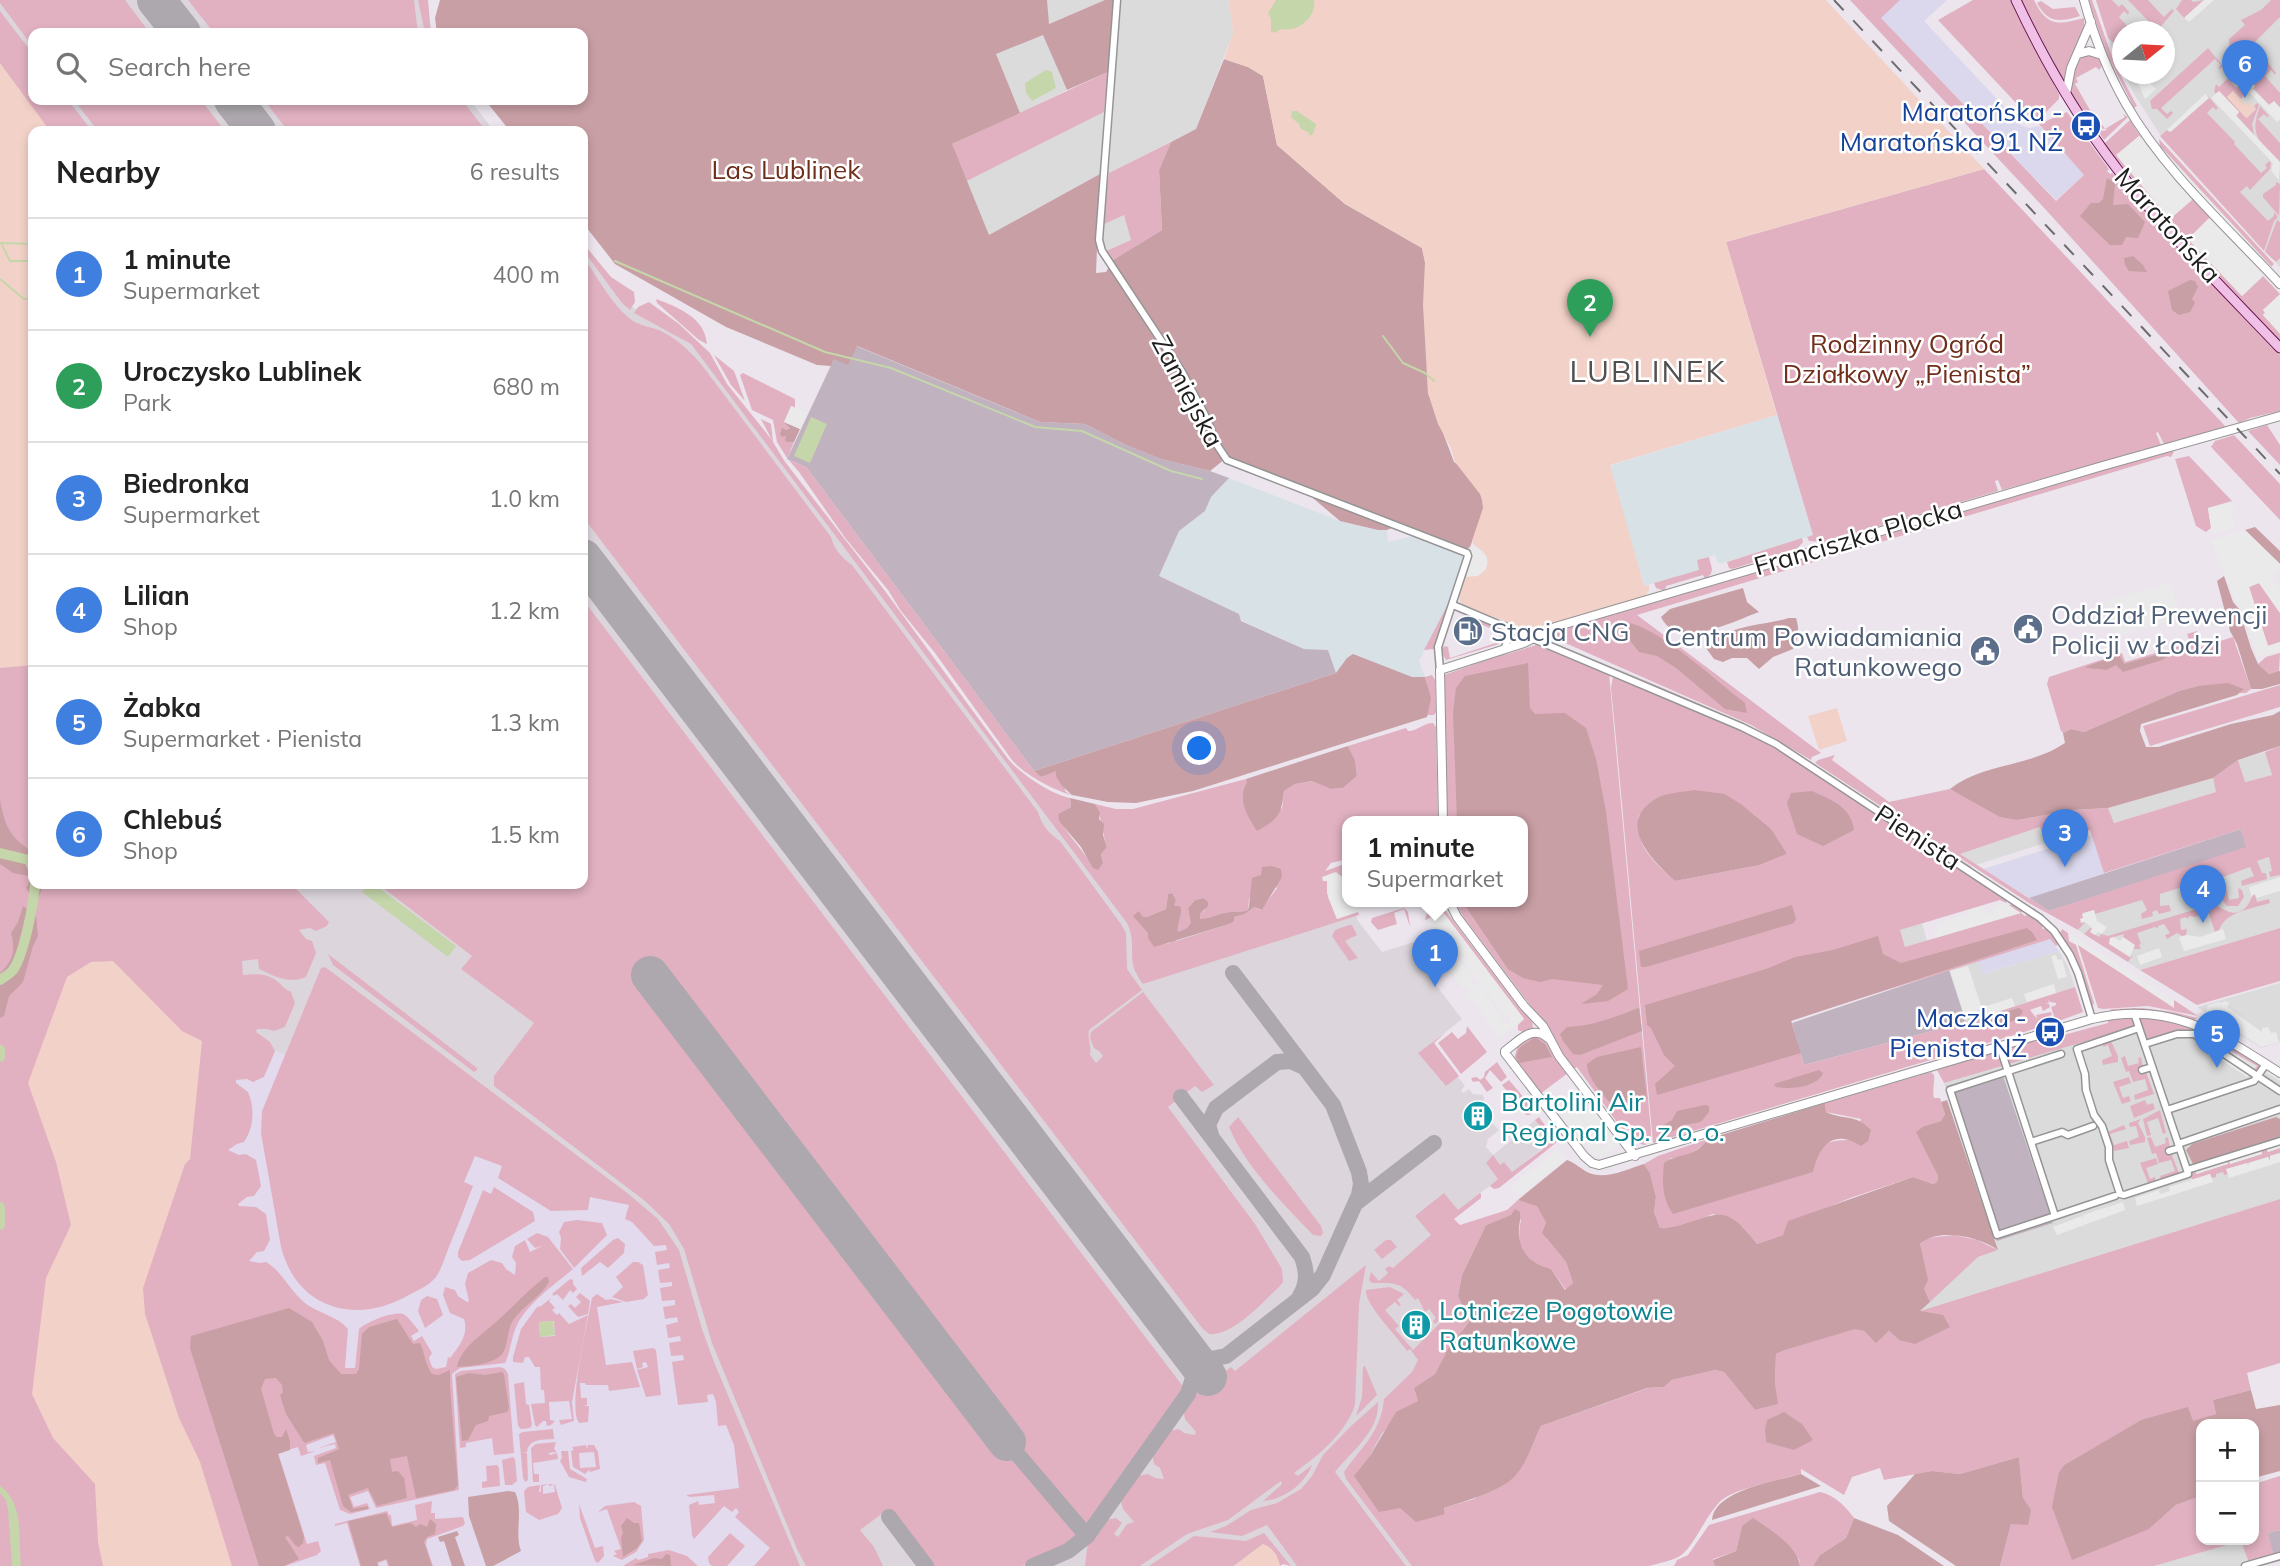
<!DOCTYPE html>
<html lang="en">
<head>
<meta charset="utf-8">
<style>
  :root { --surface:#fff; --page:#f6f6f6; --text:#222; --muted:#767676; --line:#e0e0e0; --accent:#ea580c }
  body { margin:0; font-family:Mulish,sans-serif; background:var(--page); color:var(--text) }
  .controls { position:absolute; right:21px; bottom:21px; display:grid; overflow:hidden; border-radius:14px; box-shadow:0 4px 10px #0003 }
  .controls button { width:63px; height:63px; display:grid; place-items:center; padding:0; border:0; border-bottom:2px solid var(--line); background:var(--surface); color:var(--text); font:35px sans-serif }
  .compass { position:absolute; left:2112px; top:21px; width:63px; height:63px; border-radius:50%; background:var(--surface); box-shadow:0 4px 10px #0003; rotate:72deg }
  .you { position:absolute; left:1200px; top:749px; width:24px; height:24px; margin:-18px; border:5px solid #fff; border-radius:50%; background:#1a73e8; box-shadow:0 0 0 10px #1a73e833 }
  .badge { display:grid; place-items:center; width:46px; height:46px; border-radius:50%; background:var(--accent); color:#fff; font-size:23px; font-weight:700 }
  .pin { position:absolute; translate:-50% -58px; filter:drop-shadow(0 2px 4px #0008) }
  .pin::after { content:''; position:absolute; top:37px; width:24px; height:21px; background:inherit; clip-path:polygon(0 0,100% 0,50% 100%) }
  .popup { position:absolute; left:1342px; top:816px; width:186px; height:91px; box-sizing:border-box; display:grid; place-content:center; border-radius:14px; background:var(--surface); filter:drop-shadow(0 2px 5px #0005); font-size:23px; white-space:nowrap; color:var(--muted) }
  .popup b { font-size:26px; color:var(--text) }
  .popup::after { content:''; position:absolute; left:50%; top:100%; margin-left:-14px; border:14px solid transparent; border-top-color:var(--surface) }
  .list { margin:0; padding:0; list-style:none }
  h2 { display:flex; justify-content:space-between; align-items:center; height:91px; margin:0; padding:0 28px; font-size:30px }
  h2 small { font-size:23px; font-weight:400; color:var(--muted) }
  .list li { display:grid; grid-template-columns:46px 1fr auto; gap:21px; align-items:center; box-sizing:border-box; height:112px; padding:0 28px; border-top:2px solid var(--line) }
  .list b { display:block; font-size:26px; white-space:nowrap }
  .list p { margin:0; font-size:23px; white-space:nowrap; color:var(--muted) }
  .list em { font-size:23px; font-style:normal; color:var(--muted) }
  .icon { flex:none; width:38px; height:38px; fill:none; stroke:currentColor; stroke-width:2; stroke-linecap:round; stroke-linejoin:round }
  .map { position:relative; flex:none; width:2280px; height:1566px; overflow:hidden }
  .search { position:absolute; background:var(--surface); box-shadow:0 4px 10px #0003; left:28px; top:28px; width:560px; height:77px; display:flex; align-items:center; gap:18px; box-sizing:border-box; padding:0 24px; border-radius:14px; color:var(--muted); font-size:26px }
  .panel { position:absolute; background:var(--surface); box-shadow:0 4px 10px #0003; left:28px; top:126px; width:560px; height:763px; border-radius:14px }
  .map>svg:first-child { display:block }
</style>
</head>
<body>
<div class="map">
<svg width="2280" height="1566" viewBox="0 0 2280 1566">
  <rect width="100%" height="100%" fill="#ece5ee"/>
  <!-- residential -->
  <path fill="#dbdbdc" d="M1047 0H1105L1048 24Z
    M1120 0H1229L1233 33 1196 129 1109 173Z
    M2096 0H2280V267L2161 136 2134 94 2124 74H2164V32H2122V70L2111 46Z
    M1044 34 1067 90 1020 113 996 54Z
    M1104 112 1100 174 989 235 965 182Z
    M1124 214 1131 240 1104 252 1102 225Z
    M2265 752 2272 775 2244 782 2238 760Z
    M2213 778 2217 792 2113 823 2108 808Z
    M2040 827 2045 843 1976 865 1960 854Z
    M2280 854V928L2140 970 2062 920Z
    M1922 923 1927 941 1905 947 1900 930Z
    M2059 951 2068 967 2075 987 1966 1022 1949 970 1978 960 1984 974Z
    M2280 983V1042L2261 1048 2197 1007Z
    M2141 1024 2146 1038 2148 1039 2184 1030 2204 1035 2280 1081V1199L1920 1311 1978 1257 1998 1250 1944 1083Z
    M2241 1541 2250 1566H2154Z"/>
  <!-- commercial -->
  <path fill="#dbd7ec" d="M1900 0H1947L1924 21 2022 126 2030 128 2040 126 2084 175 2056 200 1880 17Z
    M2092 835 2104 873 2029 898 1983 869Z
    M2050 939 2059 951 1983 974 1978 960Z"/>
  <!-- industrial -->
  <path fill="#d8e1e6" d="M1777 415 1813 535 1722 563H1718L1715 555 1698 560 1700 570 1644 586 1609 466Z
    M1229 478 1340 521 1378 530H1387L1388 542 1414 536 1464 556 1449 602 1419 661 1426 679 1336 673 1328 650 1304 649 1241 620 1239 614 1159 576 1179 531 1205 511 1211 497Z"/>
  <!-- military -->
  <path fill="#e3daee" d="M236 1036 608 1181 665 1232 787 1566H259L191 1336Z"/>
  <!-- airport -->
  <path fill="#dcd6dc" d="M0 0H420L427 33H33V100H470L494 131H50L0 63Z
    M583 246 628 305 691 336 1135 928 1337 919 1355 913 1358 921 1382 952 1414 942 1427 973 1462 1019 1432 1043 1465 1086 1461 1090 1463 1093 1469 1089 1473 1094 1483 1095 1484 1098 1482 1113 1499 1130 1488 1139 1486 1147 1493 1155 1535 1120 1550 1139 1544 1144 1543 1148 1493 1187 1490 1186 1480 1193 1404 1261 1456 1330 1415 1566H1289L1252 1543 1151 1566H796L696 1323 671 1239 607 1181 234 1035 247 884H583Z"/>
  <!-- construction -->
  <path fill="#c1b2bf" d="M856 346 1040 422 1085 424 1126 445 1161 459 1210 471 1229 478 1211 497 1205 511 1179 531 1159 576 1239 614 1241 621 1304 649 1328 650 1336 673 1034 771 806 467 787 459 834 359Z
    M2241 829 2247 848 2049 911 2029 898Z
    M1949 970 1966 1022 1804 1065 1792 1023Z
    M2001 1070 2053 1223 1997 1241 1946 1086Z
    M2280 1530V1555L2274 1557 2267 1533Z"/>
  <!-- grass -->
  <path fill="#e1b1c1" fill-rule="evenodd" d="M0 0H125L150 33H33V47L0 3Z
    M188 0H414L418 33H214Z
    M418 0H428L431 33H425Z
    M1850 0H1900L1881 18 2056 201 2084 175 2039 124 2067 112 2109 169 2107 171 2110 174 2112 173 2117 177 2158 224 2280 355V411L2250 418 2239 423 2047 211Z
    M1973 0H2011L2059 94V99L2042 116 2032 120 1938 20Z
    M2021 0H2034C2047 27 2058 25 2084 18 2086 41 2067 60 2064 82Z
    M2089 0H2092L2115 65 2137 106 2134 108 2104 48Z
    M2096 0H2112L2119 7 2122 4 2129 12 2128 15 2124 11 2119 17 2132 31 2122 32V51L2108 38Z
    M2128 0H2148L2164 17 2172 9 2174 11 2157 31H2156L2157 30Z
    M2182 0H2191L2193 2 2204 0 2185 17 2186 20 2176 9Z
    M2271 0H2280V17L2234 63 2240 69H2242L2239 71 2230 61 2229 39 2245 25 2241 20 2261 10Z
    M2041 1 2053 9 2075 7 2080 16C2060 22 2048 24 2037 3Z
    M0 11 33 54V100H68L92 131H33V884H291L329 922 327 926 316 931 310 928 299 930 306 939 312 941 316 953 306 977C290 984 275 977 259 969L258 959 242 961 243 975C256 974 266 973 277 981 282 985 284 989 291 992L295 1003 285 1027 274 1031 267 1029H257L256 1032 270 1042 275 1051 264 1077 253 1082 247 1079 236 1080V1083L248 1092C255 1108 254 1128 244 1142L237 1144 228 1150 239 1155 246 1154 256 1160 261 1186 254 1196 247 1197 238 1204 239 1206 256 1207 266 1214 270 1240 264 1251 257 1252 249 1261 260 1263 266 1262C283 1272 289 1290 305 1303 319 1314 336 1315 348 1329L345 1368H355L359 1329C366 1322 393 1311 403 1314 408 1316 415 1326 419 1331L411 1336 414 1341 422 1336 432 1353 429 1358 432 1367 436 1369 446 1367 448 1357 450 1358C459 1346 469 1335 464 1319L450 1313 443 1295 445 1287 455 1290 458 1296 467 1302 469 1301 465 1284 468 1273 491 1260 502 1263 506 1269 515 1275 516 1263 512 1257 515 1246 525 1240 530 1252 542 1246 535 1248 527 1239 537 1233 548 1237 573 1269C554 1285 529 1302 517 1325 511 1337 511 1351 505 1363L460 1368 452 1374 459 1490 376 1508 368 1491 350 1497 354 1507 367 1503 370 1509 350 1514 340 1510 325 1463 316 1465 314 1456 336 1448 335 1444 318 1448 336 1442 333 1435 306 1445 308 1452 316 1451 301 1456 298 1447 278 1453 307 1544 318 1541 321 1551 317 1555 285 1566H0Z
    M2208 48 2223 66 2220 69 2218 68 2221 65 2215 59 2161 108 2167 114 2171 111 2173 113 2167 119 2157 109H2152L2150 101Z
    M2086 54 2099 58 2102 66 2099 70 2096 67 2076 78 2078 82 2075 84 2098 124 2101 123 2105 129 2125 117 2123 114 2128 117 2104 140 2096 128 2103 131 2109 129C2103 130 2098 127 2093 124L2071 93C2071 79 2074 62 2086 54Z
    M2265 59 2276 73 2275 75 2271 70 2265 76 2280 93V107L2274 101 2269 105 2253 88 2255 86 2249 79 2266 63Z
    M1108 72 1104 112 965 182 837 241 952 144Z
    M2227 73 2233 79 2231 82 2236 88 2239 86 2247 93 2241 99 2233 91 2227 97 2247 118 2256 109 2254 106 2257 103 2259 105 2252 124 2254 135 2236 115 2239 112 2219 91 2216 94 2214 91 2216 84 2219 87 2230 76Z
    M2206 93 2218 108 2216 110 2213 107 2207 113 2235 142 2234 144 2261 173 2267 168 2265 165 2269 161 2271 163 2270 169 2250 190 2247 186 2240 192 2268 221 2274 216V212L2278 217 2274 221 2264 251 2160 136 2167 130 2171 132 2209 97Z
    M74 100H201L225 131H98Z
    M264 100H462L486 131H288Z
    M2260 106 2269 116 2267 117 2264 114 2258 119 2280 143V162C2259 140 2249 138 2260 106Z
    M2130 120 2142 139 2139 136 2117 156 2170 219 2192 199 2146 144 2149 145 2214 220 2213 221 2209 218 2188 239 2242 296 2263 276 2280 294 2263 310 2265 313 2263 315 2280 334V341L2168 222 2104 144Z
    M2159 139 2274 264 2271 267 2173 162 2160 146Z
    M1171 142 1159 170 1162 230 1113 260 1104 252 1131 240 1124 215 1102 225 1109 173Z
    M1984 169 2226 427 2164 444 2158 432 2156 433 2161 445 2002 490 1998 480 1995 481 1998 491 1856 533 1852 528 1853 534 1825 542 1809 541 1807 537 1813 535 1726 242Z
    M2276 182 2280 184 2279 216 2263 197V194L2276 185Z
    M2277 220 2280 222V258L2276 262 2265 252Z
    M583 243 611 277 634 292 635 302 630 310 622 303 583 250Z
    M583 257C598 277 612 306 633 321 642 326 650 327 659 330 676 338 689 350 701 364L831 537C834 549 841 557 852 565L1038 812C1042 825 1048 833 1060 841L1121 924 1126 933 1127 969 1142 990 1089 1030C1087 1039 1092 1047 1090 1055L1096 1063 1103 1056 1099 1051 1094 1048 1090 1038 1091 1032 1143 992 1214 1085 1202 1092 1195 1086 1168 1107 1255 1224 1282 1269 1283 1282 1279 1287C1263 1302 1232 1337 1209 1334L1202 1328 583 517Z
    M656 299C677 307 705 317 707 344L699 340 657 303Z
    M649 302 679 324 710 353 727 384 772 440 761 419 771 424 773 442 785 462 885 591 1008 759C1021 774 1050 794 1070 798L1071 807 1058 814C1060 827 1086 853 1094 868L1103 863 1101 853 1107 847C1102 832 1102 817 1095 804L1116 809H1133L1246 779 1282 809 1284 791 1295 784 1313 781 1331 789 1343 788 1357 776 1355 760 1348 746 1406 728 1408 731C1418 731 1423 723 1433 723L1436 727 1438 821H1348L1347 859 1331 863 1325 871 1347 863V875L1342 877 1338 874 1323 881H1327V893L1337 919 1358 912 1359 915 1143 984C1123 958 1139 948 1127 923L691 344 634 313 638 307ZM1261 875 1277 888 1261 910 1254 907 1245 914 1234 917 1229 924 1177 941 1174 939 1168 944 1148 933 1142 916 1147 917 1166 909 1168 894 1172 893 1176 899 1173 906 1181 915 1177 926 1178 932 1187 928 1192 923 1188 908 1195 900 1203 898 1205 910 1200 914V919C1210 920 1215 915 1224 913 1232 911 1239 913 1248 910L1249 899Z
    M714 355 734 371 745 401 731 385Z
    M743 373 795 399V408L792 406 787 424 790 428 786 430 785 436 794 442 787 459 806 467 1034 771 1041 777 1056 770 1066 792 1072 795C1055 791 1024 774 1012 760L935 653 901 611 888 590 846 539 799 472 787 458 777 442 773 420 752 410 740 375Z
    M2267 425 2280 445V465L2248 431Z
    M2234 435 2280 484V520L2211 447 2215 441Z
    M2170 451 2174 452 2171 457 2167 456 1637 615 1821 753 1812 757 1811 760 1751 725 1554 638 1558 629 2103 468Z
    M2189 456 2232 501 2208 508 2211 528 2206 532 2196 526 2175 459Z
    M1802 538 1803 542 1797 549 1732 569 1729 568 1727 562Z
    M1464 556 1451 604 1434 649 1424 650 1449 602Z
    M1709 557 1712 569 1711 574 1705 579 1703 575 1666 586 1665 591 1656 588 1654 583 1699 570 1697 560Z
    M2259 583 2280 613V642L2268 646 2249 587Z
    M587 605 1185 1389 1090 1524 1071 1543 1022 1566H929L887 1510 860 1530 874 1547 883 1566H806L797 1549 712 1343 684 1249 669 1224 645 1201 494 1086V1076L534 1023 461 969 472 956 378 884H583V608Z
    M1472 618H1478L1477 620 1500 629 1504 640 1499 644 1446 660 1441 651 1444 646 1448 647 1450 658 1502 641 1497 631 1471 620 1466 632 1475 636 1462 640Z
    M2197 631 2201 647 2233 637 2251 689 2246 693H2239L2243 689 2198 686 2179 691 2084 732 2071 729 2063 733 2061 731 2047 684 2049 677 2122 653 2125 662 2190 643 2187 634Z
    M1536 645 1556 652 1557 650 1609 673 1651 1131V1143L1644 1145 1629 1139 1577 1067 1573 1070 1558 1051 1549 1030 1464 918 1454 901H1522V821H1446L1444 675 1503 654 1504 655Z
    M2280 653 2279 672 2269 674 2258 664 2266 657Z
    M1613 667C1680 696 1748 721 1809 761L1752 729Z
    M1432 675 1435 680 1436 712 1434 715H1427C1429 700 1430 692 1425 677Z
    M1613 676 1760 738 2007 899 2006 903 2000 900 1900 930 1905 947 2020 913 2009 905 2013 904 2023 910 2021 913 2025 916 2029 914 2043 925 2042 929 2046 928 2059 943 2056 946 2050 939 1791 1020 1804 1065 1966 1022 2075 987 2083 1012 2056 1022 2051 1007 2056 1005V1003L2050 1002 2048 1000 2049 1003 2045 1004H2049L2050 1007 2043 1011 2041 1006 2030 1010 2037 1019 2036 1015 2051 1012 2052 1015 2049 1016 2053 1017 2054 1023 1653 1143 1616 739 1611 688ZM1725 794 1754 815 1787 854 1760 865 1675 881C1654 862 1634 846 1639 815Z
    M2280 685V707L2150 746 2143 726Z
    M2280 746V875L2270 877 2269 872 2272 871 2269 857 2257 861 2262 873H2266L2267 879 2242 886 2241 881 2254 876 2250 867 2223 877 2229 900 2239 898 2238 888 2242 890 2244 897 2238 906H2227L2220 897 2216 886 2208 881 2198 884 2200 888 2208 886 2212 888 2213 899H2210L2207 888 2204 889 2209 899 2207 896 2202 897V901L2192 904 2191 898 2197 895 2192 884 2160 894V906L2169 905 2171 911 2159 914 2157 910 2152 912 2153 916 2142 919 2141 914 2147 910 2142 900 2095 914 2094 910 2083 913 2084 918 2080 919 2085 922 2078 930 2029 903 1815 763 1818 760 1835 755 1832 760 1889 802 1950 789 2018 820 2072 810 2108 808 2114 823 2216 792 2213 778 2238 760 2245 782 2272 775 2265 752ZM2040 827 2045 843 2090 830 2104 873 2241 829 2246 847 2049 911 1960 854Z
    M1815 765 1972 867H1969Z
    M2255 894 2257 902 2269 899 2270 903C2252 909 2226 911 2219 930L2215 932 2208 911 2195 917 2190 916 2187 919 2186 917 2180 919 2181 930 2187 929 2186 935 2182 936 2177 933 2167 939 2165 935 2170 933 2164 924 2158 926V928L2155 927 2137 933 2141 944 2139 945 2141 949H2133L2134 945 2123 937 2124 934 2110 938 2109 943 2130 957 2133 955 2128 962 2084 934 2090 928H2093L2091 932 2099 937 2101 934 2108 936 2213 904C2224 908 2233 919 2245 908 2250 904 2250 898 2255 894Z
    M1404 908 1408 912 1410 927 1404 909 1394 913 1397 924 1378 930 1371 922 1372 918Z
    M1433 908 1445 910 1520 1009 1532 1019 1533 1028 1523 1032 1518 1030V1025L1524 1019 1444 913 1425 920 1427 913Z
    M1349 925H1352L1357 935 1345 941 1358 958 1349 961 1332 936 1335 930Z
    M2280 928V981L2197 1005 2140 970Z
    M2062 929 2068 933 2069 941 2076 945 2094 1003 2092 1007 2080 968 2060 933Z
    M2078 945 2174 1008V1000L2198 1016 2148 1006 2103 1009 2098 1008Z
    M328 954 477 1068V1070L474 1072 333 965Z
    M325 967 626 1192 658 1219 679 1250 702 1329 714 1362 800 1566H754L770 1548 735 1517 739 1512 736 1508 732 1512 724 1506 694 1539 692 1535 689 1505 698 1501 699 1505 715 1503 714 1495 690 1497 686 1495 739 1488 734 1445 726 1425 718 1426 716 1402 713 1394 707 1395 708 1402 678 1405 672 1362 684 1360 683 1355 671 1356 669 1343 681 1341 680 1336 668 1338 666 1325 678 1322 677 1317 665 1319 663 1307 675 1305V1300L662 1301 660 1288 672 1286V1282L660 1283 658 1270 670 1268 669 1263 657 1265 655 1252 667 1250 666 1245 654 1246 632 1222 625 1219 629 1205 590 1197 588 1210 551 1211 498 1178 502 1166 475 1156 464 1182 473 1186C465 1207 457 1227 449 1247 445 1257 442 1268 436 1277 430 1285 418 1290 409 1295 357 1325 297 1310 281 1247L261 1133 262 1111 321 968Z
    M2142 1008 2174 1012 2197 1018 2194 1020C2164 1012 2138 1009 2107 1012L2112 1009Z
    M2124 1017 2132 1018 2134 1027 1944 1083 1937 1070 2037 1039 2038 1042 2108 1023V1019Z
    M2147 1017 2187 1025 2239 1050V1052L2260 1065V1069L2254 1071 2257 1066 2210 1039 2208 1040C2184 1023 2174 1037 2147 1039L2139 1020Z
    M1467 1026 1487 1052 1461 1074 1438 1043 1452 1032 1458 1039 1466 1033Z
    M1445 1033 1434 1043 1459 1076 1446 1086 1418 1053Z
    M1532 1036 1542 1037 1568 1073 1540 1094 1514 1060 1517 1047Z
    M2111 1041 2118 1056V1062L2103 1065 2102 1060 2112 1056 2108 1045 2103 1047V1044Z
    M1996 1042 1997 1044 1653 1146V1144Z
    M2125 1056 2128 1066 2139 1063 2138 1058 2141 1057 2143 1067 2137 1069 2139 1074 2146 1072 2154 1094 2135 1100 2134 1095 2148 1090 2145 1079 2133 1082 2129 1071 2126 1072 2121 1058Z
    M1497 1062 1507 1077 1501 1082 1490 1070 1485 1078 1493 1088 1487 1092 1479 1081 1473 1082 1471 1078 1477 1077 1480 1080 1484 1077 1485 1072Z
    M1931 1072 1934 1075C1935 1083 1932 1089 1934 1098H1940L1945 1114 1941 1121 1924 1126 1922 1142 1938 1176 1937 1182 1933 1184 1913 1177 1850 1198 1821 1210 1783 1235 1757 1244 1743 1227 1713 1214 1674 1229 1660 1228 1654 1212 1656 1197 1650 1173 1644 1164 1658 1156 1708 1139C1698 1152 1685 1157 1668 1159L1814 1166C1820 1142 1828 1140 1852 1140L1861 1119 1826 1112 1825 1103Z
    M2129 1077 2131 1083 2119 1087 2123 1098 2129 1096 2131 1101 2122 1104 2113 1082Z
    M1509 1080 1535 1111 1529 1115H1526L1502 1085Z
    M2145 1100 2147 1105 2153 1103 2155 1109 2134 1118 2130 1106Z
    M2160 1110 2166 1133 2163 1134 2158 1118 2147 1122 2151 1135 2147 1136 2143 1119Z
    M1238 1117 1321 1226 1323 1233 1321 1236 1313 1235C1283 1203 1246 1168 1229 1127Z
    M1539 1117 1557 1142 1499 1188 1494 1189 1490 1186 1498 1179 1486 1163 1493 1155 1500 1165 1504 1162 1512 1172 1543 1149 1544 1144 1550 1139 1535 1120Z
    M2141 1119 2138 1123 2145 1137V1142L2130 1145 2129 1141 2139 1137 2136 1126 2130 1127 2129 1123Z
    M2124 1125 2126 1129 2110 1134 2114 1145 2127 1141 2129 1148 2114 1151 2108 1132Z
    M2151 1137 2155 1147 2166 1143 2165 1138 2168 1137 2170 1148 2164 1150 2165 1154 2171 1153 2179 1173 2161 1179 2160 1176 2175 1171 2171 1160 2159 1163 2156 1153 2152 1154 2147 1138Z
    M2267 1148 2268 1152 2280 1148V1153L2270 1156V1161L2268 1157 2249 1163 2250 1167 2247 1163 2227 1170 2228 1174 2224 1175 2223 1172 2216 1174V1177L2212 1178 2210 1174 2192 1180 2191 1172 2195 1170 2197 1174 2227 1164V1160H2229L2230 1164 2262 1154 2261 1150Z
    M2156 1158 2158 1164 2146 1168 2150 1179 2155 1177 2156 1181 2148 1183 2140 1163Z
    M494 1187 533 1212 535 1221 470 1260 462 1261 458 1257V1252L483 1190 491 1194Z
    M1444 1193 1458 1210 1480 1193 1481 1194V1198L1454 1219 1460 1225 1507 1210 1518 1200 1537 1205 1546 1223V1238L1566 1262 1573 1283 1566 1290 1551 1269C1525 1261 1515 1247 1521 1220L1512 1215 1486 1225 1462 1275 1458 1296 1469 1322 1448 1349 1435 1374 1414 1388 1418 1401 1382 1433 1370 1455 1400 1508 1445 1514 1444 1508 1474 1499 1526 1459 1541 1426 1648 1388 1664 1387 1672 1380 1715 1370 1724 1372 1755 1410 1777 1404 1775 1383 1776 1354 1785 1350 1855 1328 1864 1331 1876 1342 1889 1331 1899 1340 1920 1311 2280 1199V1363L2247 1373 2251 1390 2213 1400 2216 1414 2192 1422 2188 1408 2138 1422 2064 1465 2059 1472 2149 1529 2176 1505 2201 1496V1540H2254V1484L2280 1476V1530L2268 1533 2274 1557 2249 1563 2241 1541 2154 1566H2000L2011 1524 2023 1498 2019 1457 1960 1474 1932 1471 1884 1480 1880 1468 1852 1477 1844 1495 1801 1469V1474C1782 1479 1737 1488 1723 1499 1706 1513 1695 1546 1680 1556 1672 1561 1659 1563 1649 1566H1412L1346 1479 1344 1472C1362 1446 1381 1432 1384 1399L1412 1372 1418 1360 1410 1349 1407 1351C1398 1337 1364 1304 1366 1290L1390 1287 1404 1294 1397 1300 1401 1305 1399 1306 1395 1302 1385 1310 1399 1326 1395 1329 1413 1350 1443 1320 1441 1318 1435 1324 1433 1321 1436 1318 1429 1309 1425 1312 1418 1298 1415 1300C1399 1280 1395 1284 1372 1283L1369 1280 1371 1272 1379 1281 1388 1273 1385 1269 1389 1266 1393 1268 1431 1235 1415 1216Z
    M577 1220 602 1223 607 1235 574 1268 560 1249 561 1238 559 1232 564 1222Z
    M1954 1235 1977 1240 1998 1250 1978 1257 1930 1302 1924 1288 1920 1244 1927 1238Z
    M618 1238 625 1244 624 1253 608 1268 600 1262 582 1276 581 1268 613 1240Z
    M1386 1240H1391L1397 1247 1382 1259 1374 1250Z
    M633 1262H638L643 1265 648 1295 644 1299 626 1302 612 1297 623 1287 616 1277Z
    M1366 1265 1359 1304 1355 1405C1346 1433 1318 1456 1294 1473L1298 1476 1312 1465C1305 1484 1283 1500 1263 1501L1282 1484 1281 1481 1228 1520 1187 1534 1140 1566H1085L1088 1541 1105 1520 1116 1518 1122 1523 1114 1534 1118 1537 1127 1524 1134 1522 1123 1509 1120 1498 1136 1476 1148 1474 1155 1478 1164 1479 1160 1468 1154 1464 1152 1453 1168 1431 1179 1429 1184 1433 1195 1435 1196 1432 1185 1419 1183 1408 1192 1397 1231 1367 1235 1371Z
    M570 1279 573 1280V1284L577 1289 573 1293 570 1290 563 1300 557 1294 554 1296 552 1294Z
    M580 1293 590 1301 588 1314 578 1317 568 1306 571 1304 575 1308 581 1302 576 1297Z
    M597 1294 606 1300 611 1299 623 1302 597 1307 606 1365 632 1362 640 1387 609 1391 608 1385H586L585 1383H580L581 1398H587V1405L584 1406H589L588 1422 579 1423C567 1408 588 1321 592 1298Z
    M427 1296 437 1299 443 1315 425 1328 418 1311 421 1300Z
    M551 1298 549 1301 555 1308 552 1310 557 1315 559 1313 569 1324 588 1315 572 1402 574 1421 561 1425 559 1420 572 1419 569 1401 549 1402 550 1420 555 1421 551 1425 547 1426 546 1421H543L537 1427 535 1425 531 1404 545 1403 544 1390H541L540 1367H535L529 1357H525L523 1363 513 1362V1357L521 1329 537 1307 541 1306ZM554 1321 555 1336 540 1337 539 1322Z
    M653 1348 656 1350 661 1395 646 1397 637 1370 648 1367 646 1362 642 1363 643 1367 637 1369 633 1351Z
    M1365 1366 1377 1395 1356 1416 1362 1397 1363 1367Z
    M500 1367 505 1369 508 1374 514 1453 494 1455 492 1438 466 1443V1447L460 1448 455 1374 461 1371Z
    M524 1382 526 1404 529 1405 532 1425 530 1428 521 1429 518 1426 514 1384Z
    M1378 1402C1380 1431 1351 1452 1335 1472L1406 1566H1297L1267 1525 1242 1536 1210 1532 1226 1526 1251 1510 1277 1503 1301 1489 1312 1476 1323 1455 1350 1427Z
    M553 1429 554 1439C543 1440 529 1438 527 1452L523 1453H527L528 1480 525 1482 523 1478 519 1434 523 1432Z
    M556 1442 554 1449 557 1452 548 1453 550 1455 557 1453 558 1459 533 1463 534 1474H539V1482H533L531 1448 536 1444Z
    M586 1445 587 1449 588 1445H594L598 1452 600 1469 590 1472 589 1470 585 1474 573 1467 571 1451 574 1450 572 1447ZM594 1452 596 1467 580 1468 579 1453Z
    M561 1451H568L570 1469 587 1479 586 1482 569 1477 560 1461 562 1458Z
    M513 1457 515 1459 517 1481 512 1485H505L502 1460Z
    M497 1465 499 1468 500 1486 482 1488V1482L487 1481 486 1466Z
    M548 1484 543 1486V1494L555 1492 554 1485 549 1486V1484L555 1485 562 1508 558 1514 539 1520 526 1512 524 1491 528 1487 540 1485 539 1492H541V1485Z
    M1820 1492C1835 1495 1845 1506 1854 1518L1846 1538 1820 1555 1813 1566H1800L1799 1559 1742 1526 1736 1551 1713 1559 1715 1566H1674L1677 1560 1688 1555 1709 1525Z
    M432 1501 431 1513H435V1519L463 1517 465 1523 463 1526 427 1539 426 1545 433 1566H388L386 1560 378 1563 379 1566H360L347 1523 335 1526V1524L387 1511 389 1515H391L392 1526 417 1520 415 1505Z
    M634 1502 641 1506 644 1540 636 1552 622 1560 613 1556 617 1554 614 1551 621 1549 607 1509 598 1512 605 1506Z
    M579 1504 595 1548 603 1546 604 1556 598 1563 595 1561 580 1518Z
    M730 1533 745 1546 727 1566H712L709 1563 708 1557Z
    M1264 1533 1291 1566 1283 1564 1280 1566 1276 1554 1263 1544 1234 1566H1149L1194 1536 1246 1541Z
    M669 1550 687 1556 698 1566H623L636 1558 638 1560 648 1557V1554Z"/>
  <!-- forest -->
  <path fill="#c89fa4" d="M440 0H1047L1049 24 1105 0H1114L1108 72 1067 90 1043 35 996 54 1020 113 952 144 989 235 1100 174 1096 273 1106 272 1113 260 1162 230 1159 170 1171 142 1196 129 1224 59 1248 67 1263 76 1277 145 1345 204 1422 248 1425 262 1428 393 1454 462 1492 487 1470 547 1467 549 1401 524 1387 530H1378L1340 521 1295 483 1225 459 1210 471 1161 459 1126 445 1085 424 1040 422 857 346 848 365 834 359 831 366 817 365 726 327 615 264 583 223V131H510L485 100H583V33H437L435 18Z
    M2107 178 2115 183 2113 205 2128 204 2145 222 2138 238 2126 237 2122 245H2110L2080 216 2091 203H2099L2103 199Z
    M2133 256 2143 265 2147 272 2129 271 2125 265 2124 258Z
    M2190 280 2195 281 2198 287 2192 299 2195 303 2190 312 2179 315 2172 310 2168 291Z
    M784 422 800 429 794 442H787L785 440 786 436 782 437 780 434 782 428 786 430 790 428Z
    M2255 527 2280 551V564L2245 530Z
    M2224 576 2233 602 2239 609 2251 648 2258 664 2269 674 2280 671V684L2262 689H2251L2237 644 2230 631 2217 581Z
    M1743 588 1747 602 1759 612C1734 621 1677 651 1661 617L1670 609Z
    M1789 618H1796C1800 630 1798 637 1793 649L1773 657 1759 669 1747 658H1732L1723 662 1714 659 1706 648C1724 625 1763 626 1789 618Z
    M1630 623C1669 635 1712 678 1745 703L1747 713 1725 709 1676 668 1657 656 1639 652 1628 638Z
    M1353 654 1412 677H1425L1431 698 1427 717 1193 791 1136 803 1108 802 1072 795 1062 786 1056 776V771L1041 777 1034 771 1336 673 1347 658Z
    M2156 655H2169L2162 660 2123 672 2116 665 2106 670C2099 668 2093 670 2085 667L2116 656H2120L2124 664Z
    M1528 663 1530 708 1535 714 1565 713 1586 728 1596 759 1606 812 1628 989 1608 1001 1581 1004 1597 994 1603 985 1552 979 1540 982 1523 978 1508 969 1462 901H1522V821H1457L1453 712 1456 688 1465 676Z
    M2228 683 2244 689 2237 695 2141 724 2140 731 2146 747H2158L2231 724 2273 715 2280 711V746L2238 760 2213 778 2108 808 2072 810 2018 820 2000 817 1950 789C1983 763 2030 767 2065 743L2063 733 2071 729 2084 732 2179 691 2198 686Z
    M1348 746 1355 760 1357 776 1343 788 1331 789 1312 781 1295 784 1284 791C1281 815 1279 819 1257 831 1247 816 1237 800 1247 782L1246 779Z
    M1694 790 1725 794 1742 805 1771 829 1787 854 1760 865 1675 881C1652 860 1614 823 1657 798 1666 793 1683 792 1694 790Z
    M1812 791C1831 800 1851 806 1854 830L1823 846 1797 834 1787 803 1791 793Z
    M1070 798 1095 804 1100 813 1099 819 1104 824 1103 835 1107 847 1101 854 1103 863 1098 870 1093 868 1081 847 1059 821 1058 814 1071 807Z
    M0 799C4 825 10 838 33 852V884H44L39 896 30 894 26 888 30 881 29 876 13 873 0 864Z
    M1272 866 1281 869 1282 877 1262 910 1254 907 1245 914 1234 917V921L1229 924 1154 947 1148 938V933L1133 916 1139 911 1142 916 1147 917 1166 909 1168 894 1172 893 1176 899 1174 906H1180C1184 915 1176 923 1178 932L1187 928 1191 923 1188 908 1195 900 1203 898 1208 902V906L1200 914V919C1210 919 1215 915 1224 913 1232 911 1239 913 1248 910L1249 906 1252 878 1261 875 1262 867Z
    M1792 905 1796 919 1794 923 1646 967H1641L1639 951Z
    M23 906 36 916 38 936 33 946 23 982 9 996 4 1016 0 1018V973C13 961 16 950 11 933L18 922Z
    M2027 928 2032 932 2037 940 1791 1021 1801 1053 1657 1095 1655 1084 1675 1066 1664 1055 1651 1028 1647 1025 1645 1005 1766 969 1795 957 1833 950 1878 936 1883 954 1901 963Z
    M1639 1008 1642 1031 1580 1055 1573 1054 1563 1041 1560 1034 1567 1027C1594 1026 1614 1017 1639 1008Z
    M2019 1008 2023 1011C2018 1024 1999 1025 1987 1021L1990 1016Z
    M1535 1037 1545 1044 1552 1057 1519 1063 1516 1057 1519 1048Z
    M1641 1047 1647 1099 1628 1102 1614 1108C1605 1095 1587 1080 1587 1064L1597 1057Z
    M1819 1070 1823 1073C1818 1087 1790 1090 1776 1087L1774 1084Z
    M1947 1100 1998 1250C1980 1237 1938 1227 1920 1244L1928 1280 1924 1288 1930 1302 1920 1311 1943 1315 1950 1327 1915 1344 1899 1340 1889 1331 1876 1343 1864 1331 1855 1329 1785 1350 1776 1354 1775 1383 1778 1404 1755 1410 1724 1372 1715 1370 1672 1380 1664 1387 1647 1388 1541 1426C1533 1442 1528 1461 1515 1476 1503 1490 1463 1502 1444 1508L1445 1514 1416 1522 1400 1508 1379 1512 1354 1476 1370 1456 1396 1412 1418 1401 1414 1388 1435 1374 1448 1349 1469 1322 1458 1296 1462 1275 1486 1225 1511 1215 1515 1209 1520 1212C1521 1221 1518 1227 1519 1235 1521 1255 1533 1264 1551 1269L1565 1290 1573 1283 1566 1262 1542 1233 1546 1223 1537 1206 1518 1200 1567 1160C1575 1163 1580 1168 1587 1172 1605 1181 1627 1169 1644 1164L1650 1173 1656 1197 1654 1212 1660 1228C1683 1230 1712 1208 1729 1217 1741 1223 1749 1234 1757 1244L1783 1235 1788 1221 1913 1177 1933 1184 1937 1182 1938 1176 1916 1132 1924 1126 1941 1121 1945 1114 1941 1102Z
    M1825 1103 1826 1112C1846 1121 1854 1113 1871 1130L1868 1141 1861 1146C1833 1128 1819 1146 1813 1172L1673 1214C1662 1199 1662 1182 1664 1163 1680 1152 1693 1159 1708 1139Z
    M1705 1105 1709 1106V1112L1701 1122 1684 1125 1664 1136 1659 1128 1672 1120 1677 1111Z
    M2276 1117 2280 1119V1140L2194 1166 2186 1150 2192 1144Z
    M545 1277H548L549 1282C540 1298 522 1306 512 1322 506 1333 509 1350 499 1357 488 1365 470 1366 457 1367 461 1347 482 1335 496 1322 513 1307 527 1291 545 1277Z
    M289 1308 312 1322 323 1341 329 1360 341 1374H356L359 1369 362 1334 369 1327 397 1319 413 1344 420 1343C425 1354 425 1364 432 1374L439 1375 450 1370V1388L458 1485 454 1490 416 1498 407 1456 390 1459 392 1472 398 1471 404 1478 407 1498 377 1506 368 1488 348 1495 353 1509 368 1506V1509L351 1512 343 1506 330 1460 318 1463V1458L339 1449 334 1433 305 1443 303 1441 286 1414 280 1395 283 1393 282 1385 276 1378 265 1379 261 1389 274 1434 277 1437H282L286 1429 290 1441V1450L278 1454 304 1537 303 1543 299 1547 296 1546 288 1536 285 1537 299 1559 284 1566H259L190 1348 191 1336Z
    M502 1372 504 1374 509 1408 507 1412 489 1416 488 1421 476 1425 468 1440 462 1441 456 1377 469 1373 485 1375Z
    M2251 1390 2256 1409 2280 1405V1471L2254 1478V1424H2201V1496L2176 1505 2149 1529 2072 1560 2052 1507 2059 1472 2064 1465 2141 1420 2188 1407 2193 1421 2216 1414 2213 1400Z
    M1784 1412 1802 1424 1813 1440 1794 1450 1766 1442 1765 1429 1767 1420Z
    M2019 1457 2023 1498 2031 1510 2028 1525 2011 1524 2000 1566H1956L1889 1521 1887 1506 1915 1474 1932 1471 1960 1474Z
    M1801 1474 1821 1486 1712 1520C1714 1490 1777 1481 1801 1474Z
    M508 1491 515 1492C524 1511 514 1533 521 1551L493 1566H486L469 1516 468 1497Z
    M386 1513 392 1527 411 1523 416 1527 420 1524 427 1527 430 1519 436 1524 435 1534 427 1537 424 1542 432 1566H389L387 1559 377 1562 378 1566H361L348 1521Z
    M627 1518 634 1523H639L642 1541 637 1548 623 1557 621 1538 623 1533 621 1526Z
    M1753 1518C1769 1529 1797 1545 1800 1566H1715L1713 1560 1736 1551 1742 1526Z
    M1854 1518 1898 1535 1944 1566H1813L1820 1555 1846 1538Z
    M457 1531 459 1535 455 1537 465 1566H452L444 1541 440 1542 438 1537Z
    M666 1554 670 1555 671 1566 633 1565 654 1558 662 1559Z"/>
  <!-- park -->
  <path fill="#f2d2c8" d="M1229 0H1826L1984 169 1726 242 1777 415 1610 465 1644 586 1649 585V590L1645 597 1556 624 1555 622 1534 628H1524L1463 606C1456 597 1460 588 1464 577 1489 575 1497 559 1474 545L1472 541 1483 508 1482 500 1480 494 1455 462 1451 448 1438 424 1428 393 1423 305 1425 262 1422 248 1345 204 1277 145 1263 76 1248 67 1224 59 1233 33Z
    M0 63 50 131H33V665L0 668Z
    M2233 91 2246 105 2250 102 2256 109 2246 118 2227 97Z
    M1837 708 1847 741 1819 750 1808 716Z
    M113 961 182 1031 202 1041 190 1159 185 1164 143 1288 145 1314 179 1418 200 1462 232 1566H103L98 1542 95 1484 53 1438 32 1394 46 1278 71 1225 56 1162 28 1083 67 977 91 962Z
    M1263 1544C1274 1548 1277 1556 1280 1566H1234Z"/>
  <!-- parking -->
  <path fill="#eaeaea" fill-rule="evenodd" d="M2204 0H2214L2189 22 2184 18Z
    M2264 60 2267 63 2249 79 2255 86 2253 89 2269 105 2274 101 2280 108V120L2277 122 2249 92 2253 88 2244 79Z
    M2134 74H2141L2156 89 2145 99Z
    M2219 91 2239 112 2236 116 2280 162 2279 180 2271 171 2273 163 2211 98Z
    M2205 94 2209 98 2170 132 2167 130Z
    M2139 136 2192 200 2170 219 2116 155Z
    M2162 148 2280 276V278L2183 175 2161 149Z
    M2210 218 2263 276 2242 296 2188 239Z
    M2280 295V333L2263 315 2265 313 2263 310Z
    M791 406 807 413 800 429 784 422Z
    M2232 502 2234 510 2231 511 2235 527 2212 534 2208 508Z
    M2245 530 2280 564V570L2271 576 2280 591V613L2259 583 2249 587 2268 646 2280 642V651L2258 657 2241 608 2236 604 2211 540Z
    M1474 545 1487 557 1486 569 1478 576 1464 577Z
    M2169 583 2182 617 2117 636 2105 602Z
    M1336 872 1342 877 1347 875 1348 901H1387L1337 919 1328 897 1327 881H1323L1322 877Z
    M2280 877V891L2256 898 2255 894 2251 896 2249 887Z
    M2006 904 2021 913 1935 938 1933 933 1938 931 1936 923 1969 914 1968 910 1982 906 1985 915 1994 912 1993 908Z
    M2094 910 2097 921 2107 927 2102 934 2098 932 2095 935 2090 932 2092 928 2085 922 2081 923 2080 919 2083 918 2082 914Z
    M1443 913 1524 1019 1500 1037 1466 993 1470 990 1467 986 1463 988 1441 959 1444 956 1442 951 1438 953 1427 919ZM1446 933 1451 938 1447 941 1478 981 1482 979 1479 983 1498 1007 1505 1017 1509 1015 1511 1020 1508 1024H1504L1500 1021 1503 1018 1478 984 1474 986 1471 982 1474 979 1455 955 1451 957 1443 936Z
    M2223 929 2226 939 2184 951 2179 937 2187 935 2200 937Z
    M2070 934 2173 1000 2174 1007 2071 940Z
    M2114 937 2120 941 2123 937 2135 945 2130 957 2109 944 2110 938Z
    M2159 948 2162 957 2140 965 2137 956Z
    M2056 955 2058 960 2062 959 2067 977 2058 979 2051 956Z
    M1968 966 1982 1009 1964 1015 1950 971Z
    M2054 984 2056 993 2027 1002 2024 994Z
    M2012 998 2015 1006 1988 1015 1986 1006Z
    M2225 1001 2229 1003 2227 1007 2262 1032V1028L2268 1027 2271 1033 2276 1032 2279 1042 2261 1047 2206 1011 2208 1005 2219 1002 2222 1003Z
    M2209 1038 2255 1067 2247 1077 2205 1049Z
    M1579 1091 1620 1144 1602 1158 1598 1155 1595 1157 1557 1107 1567 1100 1601 1144 1599 1146 1600 1149H1605L1608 1143 1606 1141 1603 1143 1568 1098Z
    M2280 1140V1148L2268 1152 2266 1148 2262 1150V1154L2230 1164 2229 1160 2227 1161 2228 1164 2196 1174 2194 1166Z
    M1558 1149 1566 1159 1519 1197 1510 1187Z
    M2280 1153V1162L2229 1178 2226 1169 2247 1163 2249 1167 2248 1163 2268 1157 2270 1161V1156Z
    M2210 1174 2213 1182 2137 1206 2135 1198 2159 1190 2160 1194 2170 1191 2169 1187 2189 1181 2191 1184 2190 1180Z
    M2123 1202 2125 1210 2057 1235 2053 1227 2082 1216 2084 1220 2083 1215 2107 1207 2109 1211 2108 1207Z"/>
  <!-- water -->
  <path fill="#c5d6ab" d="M1276 0H1314C1317 17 1297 33 1281 29L1275 33 1271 31V19L1268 13Z
    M1046 70 1052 72 1056 88 1032 101 1026 93 1025 83Z
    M1292 111H1297L1316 124 1313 134 1310 136 1308 132 1301 129 1299 124 1291 117Z
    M811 417 827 424 810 463 794 456Z
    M368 884H374L456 946 448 957 362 892Z
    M553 1321 555 1335 540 1337 539 1322Z
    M0 1486C25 1503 18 1540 21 1566H12L8 1509 6 1500 0 1493Z"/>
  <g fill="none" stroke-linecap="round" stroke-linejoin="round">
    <!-- stream -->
    <path stroke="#c5d6ab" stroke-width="2" d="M0 243 33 244
      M1 243 10 261H33
      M615 261 825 352 891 368 1035 427 1082 431 1171 471 1202 479
      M0 279 24 299 33 298
      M1383 336 1403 363 1425 373 1434 381"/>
    <!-- river -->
    <path stroke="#c5d6ab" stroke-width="10" d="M0 853 29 860 33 869
      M0 980C4 977 10 974 13 970 24 955 34 902 35 884
      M0 1050V1057
      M0 1207V1225"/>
    <!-- taxiway -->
    <path stroke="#aca8ad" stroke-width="16" d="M1181 1097 1302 1257C1307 1271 1308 1283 1300 1296
      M1212 1138 1208 1125 1216 1108 1277 1062 1291 1061 1304 1067
      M1356 1203 1434 1143
      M1189 1353 1211 1359 1226 1356 1312 1289 1323 1275 1359 1195 1361 1184 1359 1172 1333 1105 1233 973
      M1007 1442 1087 1536
      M889 1517 926 1566
      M1033 1566 1068 1551 1087 1536 1188 1394 1193 1378 1189 1353"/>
    <!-- runway -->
    <path stroke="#aca8ad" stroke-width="38" d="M156 0 182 33
      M233 100 257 131
      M583 558 1208 1377
      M650 975 1007 1442"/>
    <!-- minor casing -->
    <g stroke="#959595" stroke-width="9">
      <path id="minor" d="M1117 0 1099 240 1102 251 1182 372 1206 417 1217 445 1227 460 1467 553 1468 556 1438 647 1440 670
        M1453 605 1742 727 1776 744 2040 918 2054 931 2070 955 2078 973 2092 1019
        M1504 650 1509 636 1505 626
        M2134 1013 2187 1170
        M2139 1028 2077 1049 2085 1074 2086 1090 2094 1115 2102 1126 2109 1147V1160L2120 1194 2124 1195 2185 1175 2188 1174 2187 1170 2280 1141
        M2145 1044 2177 1034H2194L2280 1091
        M2000 1047 2055 1216 2115 1196
        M2142 1070 2152 1067
        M2167 1110 2254 1081 2266 1064
        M2031 1142 2062 1132 2068 1135 2093 1126
        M2178 1144 2280 1109
        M2169 1151 2179 1148
        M2055 1216 1997 1235 1950 1090 2061 1054
        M2245 1566 2280 1556"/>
    </g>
    <!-- tertiary casing -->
    <g stroke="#959595" stroke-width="10">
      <path id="tertiary" d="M2084 0C2094 37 2107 71 2126 104 2165 172 2227 227 2280 284
        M2078 54 2089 51 2102 55
        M2066 94 2071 68 2091 22
        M1443 821 1440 670 1524 643 1555 627 2099 467 2280 416
        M1449 901 1457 917 1524 1006 1543 1026 1559 1056 1635 1156
        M1548 1038C1532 1024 1519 1041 1505 1051V1053L1584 1156 1592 1163 1599 1165 2092 1019C2169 1000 2218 1033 2280 1073"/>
    </g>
    <!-- secondary casing -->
    <g stroke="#671350" stroke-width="11">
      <path id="secondary" d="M2016 0C2044 60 2077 117 2118 170 2167 233 2225 290 2280 348"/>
    </g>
    <!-- minor -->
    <use href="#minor" stroke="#fff" stroke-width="6"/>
    <!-- tertiary -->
    <use href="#tertiary" stroke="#fff" stroke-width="8"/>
    <!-- secondary -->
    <use href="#secondary" stroke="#f1c0e7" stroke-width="9"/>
    <!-- rail -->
    <path stroke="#6c6c6c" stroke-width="2" stroke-dasharray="14 14" stroke-linecap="butt" d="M1834 0 2280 474"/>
  </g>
  <!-- icons -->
  <defs>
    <g id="bus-disc" transform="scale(1.575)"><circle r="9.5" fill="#1a4fb4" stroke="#fff"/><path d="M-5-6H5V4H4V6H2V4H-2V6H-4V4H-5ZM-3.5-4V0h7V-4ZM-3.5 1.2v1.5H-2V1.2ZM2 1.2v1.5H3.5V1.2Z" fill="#fff"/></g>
    <g id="civic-disc" transform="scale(1.575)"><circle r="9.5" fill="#5c6f8a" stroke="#fff"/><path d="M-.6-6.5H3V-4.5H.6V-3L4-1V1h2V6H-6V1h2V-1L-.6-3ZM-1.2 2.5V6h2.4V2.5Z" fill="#fff"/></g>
    <g id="fuel-disc" transform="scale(1.575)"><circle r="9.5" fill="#5c6f8a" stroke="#fff"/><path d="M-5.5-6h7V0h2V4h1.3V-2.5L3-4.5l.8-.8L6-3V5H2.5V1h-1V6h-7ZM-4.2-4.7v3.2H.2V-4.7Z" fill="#fff"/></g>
    <g id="building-disc" transform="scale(1.575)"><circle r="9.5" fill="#0f9aa8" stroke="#fff"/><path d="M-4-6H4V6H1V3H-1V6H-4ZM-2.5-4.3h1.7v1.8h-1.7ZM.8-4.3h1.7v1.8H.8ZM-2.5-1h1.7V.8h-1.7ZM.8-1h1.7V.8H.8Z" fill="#fff"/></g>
  </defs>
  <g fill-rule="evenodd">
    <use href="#bus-disc" x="2086" y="126"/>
    <use href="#civic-disc" x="2028" y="629"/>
    <use href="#fuel-disc" x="1468" y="631"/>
    <use href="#civic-disc" x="1985" y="651"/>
    <use href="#bus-disc" x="2050" y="1032"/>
    <use href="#building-disc" x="1478" y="1116"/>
    <use href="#building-disc" x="1416" y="1325"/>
  </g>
  <g text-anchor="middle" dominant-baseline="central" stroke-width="5" stroke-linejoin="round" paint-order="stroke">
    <!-- transit labels -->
    <g font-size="26" fill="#164399" stroke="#fff" text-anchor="end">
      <text x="2063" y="111">Maratońska -<tspan x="2063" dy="30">Maratońska 91 NŻ</tspan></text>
      <text x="2027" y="1017">Maczka -<tspan x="2027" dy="30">Pienista NŻ</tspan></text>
    </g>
    <!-- park labels -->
    <g font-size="26" fill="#6f2e19" stroke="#fff">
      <text x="786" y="169">Las Lublinek</text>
      <text x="1907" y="343">Rodzinny Ogród<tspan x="1907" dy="30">Działkowy „Pienista”</tspan></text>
    </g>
    <!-- street labels -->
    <g font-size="26" fill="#1e1e1e" stroke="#fff">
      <text transform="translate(2168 225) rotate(48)">Maratońska</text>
      <text transform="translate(1188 391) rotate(62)">Zamiejska</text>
      <text transform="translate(1858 537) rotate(-16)">Franciszka Plocka</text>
      <text transform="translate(1918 837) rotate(33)">Pienista</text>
    </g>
    <!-- service labels -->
    <g font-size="26" fill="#4e5e75" stroke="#fff" text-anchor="start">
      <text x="2051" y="614">Oddział Prewencji<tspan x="2051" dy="30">Policji w Łodzi</tspan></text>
      <text x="1491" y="631">Stacja CNG</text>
      <text x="1962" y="636" text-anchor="end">Centrum Powiadamiania<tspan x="1962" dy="30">Ratunkowego</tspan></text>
    </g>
    <!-- culture labels -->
    <g font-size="26" fill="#0d838f" stroke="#fff" text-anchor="start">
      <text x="1501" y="1101">Bartolini Air<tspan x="1501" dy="30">Regional Sp. z o. o.</tspan></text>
      <text x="1439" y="1310">Lotnicze Pogotowie<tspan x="1439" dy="30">Ratunkowe</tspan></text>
    </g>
    <!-- quarter labels -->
    <g font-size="30" letter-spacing="2" fill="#515151" stroke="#fff">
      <text x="1648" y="371">LUBLINEK</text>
    </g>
  </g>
</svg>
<div class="controls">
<button>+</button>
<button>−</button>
</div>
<svg class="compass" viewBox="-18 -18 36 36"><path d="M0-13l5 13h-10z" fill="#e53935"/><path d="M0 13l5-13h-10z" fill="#767676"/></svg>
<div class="you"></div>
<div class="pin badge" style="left:1435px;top:987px;background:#3f7fe0">1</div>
<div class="popup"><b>1 minute</b>Supermarket</div>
<div class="pin badge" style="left:1590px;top:337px;background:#2e9e5b">2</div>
<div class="pin badge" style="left:2065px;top:867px;background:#3f7fe0">3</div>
<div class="pin badge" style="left:2203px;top:923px;background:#3f7fe0">4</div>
<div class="pin badge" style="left:2217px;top:1068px;background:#3f7fe0">5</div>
<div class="pin badge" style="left:2245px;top:98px;background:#3f7fe0">6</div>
<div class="search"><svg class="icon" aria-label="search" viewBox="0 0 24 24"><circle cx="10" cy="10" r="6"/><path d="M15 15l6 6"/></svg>Search here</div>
<section class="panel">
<h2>Nearby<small>6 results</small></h2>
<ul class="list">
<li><span class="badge" style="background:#3f7fe0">1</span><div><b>1 minute</b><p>Supermarket</p></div><em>400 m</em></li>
<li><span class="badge" style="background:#2e9e5b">2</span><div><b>Uroczysko Lublinek</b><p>Park</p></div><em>680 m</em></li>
<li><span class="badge" style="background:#3f7fe0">3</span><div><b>Biedronka</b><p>Supermarket</p></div><em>1.0 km</em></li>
<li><span class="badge" style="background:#3f7fe0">4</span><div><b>Lilian</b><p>Shop</p></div><em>1.2 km</em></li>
<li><span class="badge" style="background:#3f7fe0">5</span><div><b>Żabka</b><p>Supermarket · Pienista</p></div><em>1.3 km</em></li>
<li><span class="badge" style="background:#3f7fe0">6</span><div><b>Chlebuś</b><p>Shop</p></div><em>1.5 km</em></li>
</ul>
</section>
</div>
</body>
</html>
